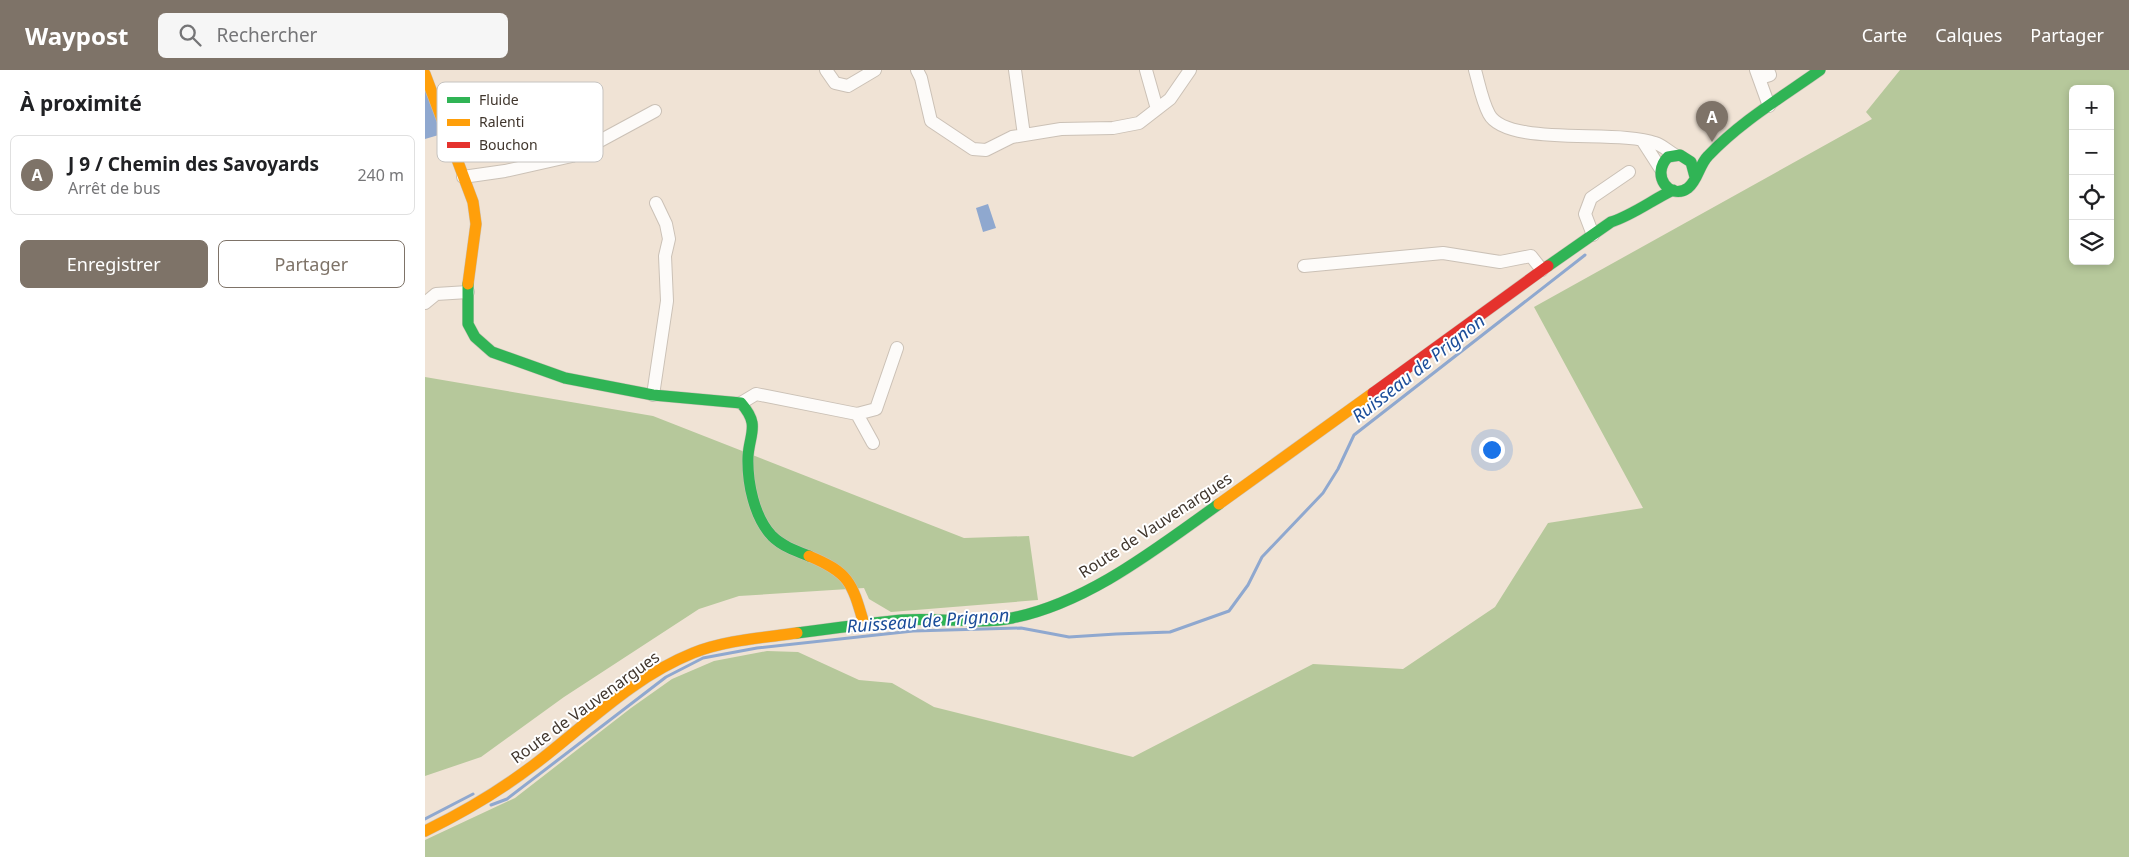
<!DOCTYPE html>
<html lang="fr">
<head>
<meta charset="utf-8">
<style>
  :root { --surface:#fff; --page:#f6f6f6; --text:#202124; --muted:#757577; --line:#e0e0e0; --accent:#7e7368 }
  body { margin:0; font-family:"Noto Sans",sans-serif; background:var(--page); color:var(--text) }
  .controls { position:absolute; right:15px; top:15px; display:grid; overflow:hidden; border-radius:8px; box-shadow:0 2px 8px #0003 }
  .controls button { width:45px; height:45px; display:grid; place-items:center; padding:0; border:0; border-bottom:1px solid var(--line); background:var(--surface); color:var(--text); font:25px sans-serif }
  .you { position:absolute; left:1066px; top:379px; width:18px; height:18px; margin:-12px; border:4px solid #fff; border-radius:50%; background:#1a73e8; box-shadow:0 0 0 8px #1a73e833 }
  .badge { display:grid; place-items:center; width:32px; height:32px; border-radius:50%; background:var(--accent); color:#fff; font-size:16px; font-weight:700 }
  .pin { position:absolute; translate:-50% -41px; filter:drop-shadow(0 1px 2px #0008) }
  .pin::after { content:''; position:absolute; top:26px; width:18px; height:15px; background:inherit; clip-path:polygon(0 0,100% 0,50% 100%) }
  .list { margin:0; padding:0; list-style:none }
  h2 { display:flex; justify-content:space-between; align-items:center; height:65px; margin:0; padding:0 20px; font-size:21px }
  h2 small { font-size:16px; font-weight:400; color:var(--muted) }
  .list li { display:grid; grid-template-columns:32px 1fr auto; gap:15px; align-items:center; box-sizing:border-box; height:80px; margin:0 10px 10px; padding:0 10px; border:1px solid var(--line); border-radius:8px }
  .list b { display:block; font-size:19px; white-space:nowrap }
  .list p { margin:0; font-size:16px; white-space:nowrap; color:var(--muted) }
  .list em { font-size:16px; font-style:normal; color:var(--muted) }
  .actions { display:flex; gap:10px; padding:15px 20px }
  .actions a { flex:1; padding:11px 0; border:1px solid var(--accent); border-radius:8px; text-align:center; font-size:18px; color:var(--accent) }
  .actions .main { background:var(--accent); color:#fff }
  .icon { flex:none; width:28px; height:28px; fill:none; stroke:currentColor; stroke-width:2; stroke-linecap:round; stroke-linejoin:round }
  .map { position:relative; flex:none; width:1704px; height:787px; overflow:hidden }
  header { display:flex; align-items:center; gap:30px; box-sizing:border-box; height:70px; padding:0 25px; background:var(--accent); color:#fff }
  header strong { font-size:24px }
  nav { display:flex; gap:28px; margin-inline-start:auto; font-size:18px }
  .search { width:350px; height:45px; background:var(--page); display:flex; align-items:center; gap:12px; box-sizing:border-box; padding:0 18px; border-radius:8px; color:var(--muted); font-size:19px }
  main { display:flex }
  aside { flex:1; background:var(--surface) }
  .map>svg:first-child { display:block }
</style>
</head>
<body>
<header>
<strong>Waypost</strong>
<div class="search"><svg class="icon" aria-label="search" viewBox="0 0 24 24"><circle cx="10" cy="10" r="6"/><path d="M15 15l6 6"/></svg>Rechercher</div>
<nav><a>Carte</a><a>Calques</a><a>Partager</a></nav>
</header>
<main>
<aside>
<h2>À proximité<small></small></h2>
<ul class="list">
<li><span class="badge">A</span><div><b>J 9 / Chemin des Savoyards</b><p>Arrêt de bus</p></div><em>240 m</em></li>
</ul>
<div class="actions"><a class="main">Enregistrer</a><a>Partager</a></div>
</aside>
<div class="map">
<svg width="1704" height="787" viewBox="0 0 1704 787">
  <rect width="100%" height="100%" fill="#f0e3d5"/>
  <!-- forest -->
  <path fill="#b6c89b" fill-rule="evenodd" d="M1475 0H1704V787H0V770L90 728 206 638 247 609 289 591 342 581 373 582 434 610 467 613 509 637 708 687 888 594 978 599 1070 537 1123 453 1218 438 1109 237 1447 49 1441 42ZM1648 19H1685V191H1648Z
    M0 307 228 346 539 468 604 466 613 530 466 542 444 529 439 518 314 526 274 539 139 627 56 687 0 706Z"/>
  <!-- water -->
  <path fill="#8fa8cf" d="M0 19 17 64 0 69Z
    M563 134 571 158 558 162 551 138Z"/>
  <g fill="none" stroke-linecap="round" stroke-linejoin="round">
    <!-- stream -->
    <path stroke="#8fa8cf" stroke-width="3" d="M66 735 82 729 241 607 278 588 332 578 488 561 596 558 644 567 691 564 745 562 804 541 823 515 837 487 898 423 913 399 929 365 1160 185
      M0 749 48 724"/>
    <!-- street casing -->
    <g stroke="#cbc1b6" stroke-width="14">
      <path id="street" d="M401 0 410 13 423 16 450 0
        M492 0 496 8 506 51 548 79 561 80 587 67 636 59 688 58 714 53 745 29 765 0
        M590 0 599 65
        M721 0 732 39
        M1050 0C1054 14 1057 31 1064 44 1081 77 1194 59 1230 73 1237 75 1243 81 1250 85
        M1331 0 1344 36
        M1335 8 1345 5 1343 0
        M1217 70 1235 98
        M38 107 80 101 147 86 230 41
        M1168 165 1160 144 1166 128 1204 102
        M879 196 1018 183 1075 192 1106 186 1117 200
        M0 233 11 224 43 222
        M228 325 242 231 240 186 244 169 241 154 231 133
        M316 333 331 324 432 344 448 373
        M432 344 451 339 472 278"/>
    </g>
    <!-- fast casing -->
    <g stroke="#cbc1b6" stroke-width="12">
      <path id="fast" d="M1270 107 1266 92 1255 85 1243 87C1225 105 1245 131 1263 118 1273 110 1274 95 1283 86 1315 52 1357 27 1395 0
        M1123 196 1186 152C1208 145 1227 130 1248 120
        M43 214V254L50 267 67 282 140 308 228 325 316 333C335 355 325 362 323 386 322 412 329 447 347 466 357 476 371 481 384 486
        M372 563C407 559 442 553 477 550 513 547 551 555 587 548 663 533 732 478 794 434"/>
    </g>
    <!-- slow casing -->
    <g stroke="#cbc1b6" stroke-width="12">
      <path id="slow" d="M0 4 48 132 51 154 43 214
        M794 434 948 323
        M384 486C425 503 427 513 439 554
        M0 761C39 742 76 720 110 694 161 655 208 607 268 583 301 570 337 568 372 563"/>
    </g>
    <!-- jam casing -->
    <g stroke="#cbc1b6" stroke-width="12">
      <path id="jam" d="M948 323 1123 196"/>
    </g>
    <!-- street -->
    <use href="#street" stroke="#fdfbf9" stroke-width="12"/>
    <!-- fast -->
    <use href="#fast" stroke="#30b455" stroke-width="11"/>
    <!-- slow -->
    <use href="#slow" stroke="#ff9f0a" stroke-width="11"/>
    <!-- jam -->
    <use href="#jam" stroke="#e5322d" stroke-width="11"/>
  </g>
  <g text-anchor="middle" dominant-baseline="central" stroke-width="4" stroke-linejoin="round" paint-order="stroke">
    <!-- street labels -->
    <g font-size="16" fill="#40362d" stroke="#fff">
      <text transform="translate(730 455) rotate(-33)">Route de Vauvenargues</text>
      <text transform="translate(160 637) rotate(-36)">Route de Vauvenargues</text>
    </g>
    <!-- water labels -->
    <g font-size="18" font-style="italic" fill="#1c4e9a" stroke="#fff">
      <text transform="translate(993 298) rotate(-38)">Ruisseau de Prignon</text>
      <text transform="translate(503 550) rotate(-4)">Ruisseau de Prignon</text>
    </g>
  </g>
  <!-- legend -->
  <rect x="12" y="12" width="166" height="80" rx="8" fill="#fff" stroke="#c6c3c0" stroke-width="1"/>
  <rect x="22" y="27" width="23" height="6" fill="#30b455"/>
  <rect x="22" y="49" width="23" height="7" fill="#ff9f0a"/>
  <rect x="22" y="72" width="23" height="6" fill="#e5322d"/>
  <g font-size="14" fill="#40362d">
    <text x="54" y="35">Fluide</text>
    <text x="54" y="57">Ralenti</text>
    <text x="54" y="80">Bouchon</text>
  </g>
</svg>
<div class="controls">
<button>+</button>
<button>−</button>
<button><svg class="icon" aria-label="locate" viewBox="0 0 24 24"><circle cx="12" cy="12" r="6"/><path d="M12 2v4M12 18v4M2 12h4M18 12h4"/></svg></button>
<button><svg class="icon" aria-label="layers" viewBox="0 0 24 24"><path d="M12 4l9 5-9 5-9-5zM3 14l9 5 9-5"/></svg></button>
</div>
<div class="you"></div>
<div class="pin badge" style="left:1287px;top:72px">A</div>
</div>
</main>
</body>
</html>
